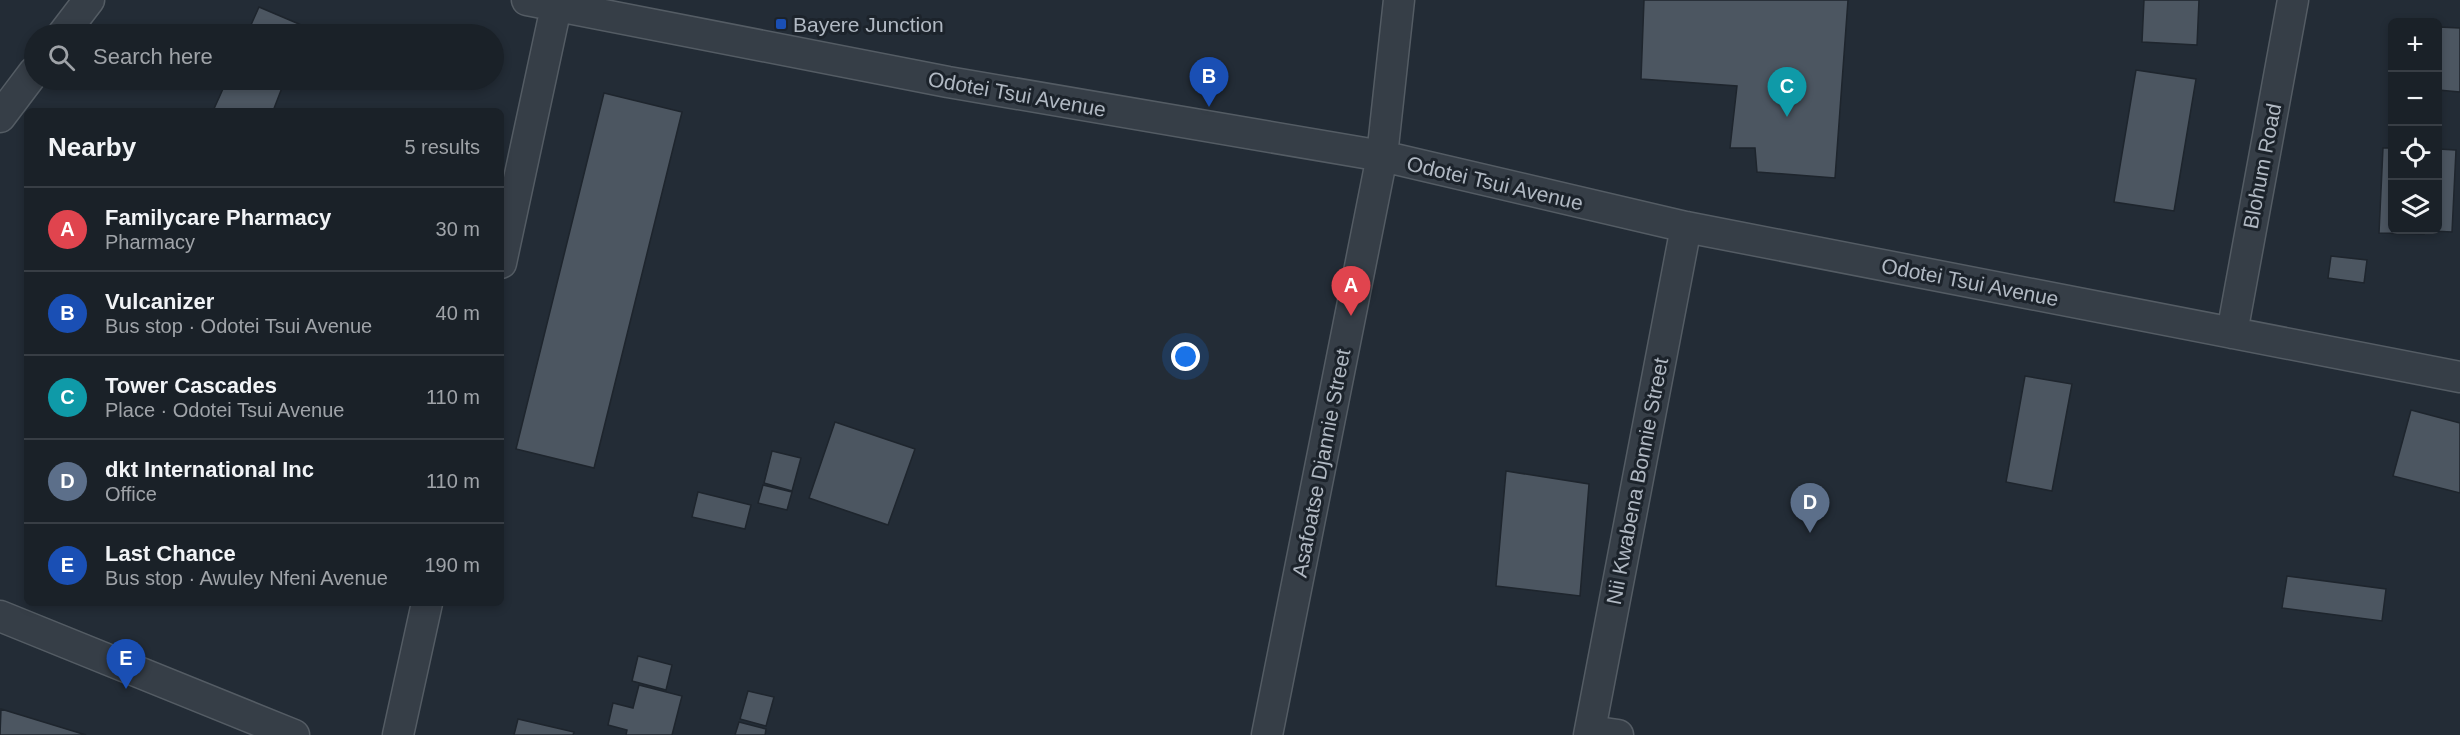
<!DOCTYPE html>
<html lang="en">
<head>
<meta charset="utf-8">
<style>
  :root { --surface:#1a2128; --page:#232930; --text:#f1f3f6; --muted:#9fa3a8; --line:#383e45; --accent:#8eb6eb }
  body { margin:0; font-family:Helvetica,sans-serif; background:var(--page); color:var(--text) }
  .controls { position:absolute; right:18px; top:18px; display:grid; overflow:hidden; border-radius:9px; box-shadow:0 3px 9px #0003 }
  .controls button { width:54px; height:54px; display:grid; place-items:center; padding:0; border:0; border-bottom:2px solid var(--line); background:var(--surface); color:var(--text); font:30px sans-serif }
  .you { position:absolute; left:1186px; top:357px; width:21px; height:21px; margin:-15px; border:4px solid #fff; border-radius:50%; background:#1a73e8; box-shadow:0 0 0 9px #1a73e833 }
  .badge { display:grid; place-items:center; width:39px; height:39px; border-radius:50%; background:var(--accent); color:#fff; font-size:20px; font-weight:700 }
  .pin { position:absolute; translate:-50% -50px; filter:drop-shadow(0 2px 3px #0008) }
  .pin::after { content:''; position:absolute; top:32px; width:21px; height:18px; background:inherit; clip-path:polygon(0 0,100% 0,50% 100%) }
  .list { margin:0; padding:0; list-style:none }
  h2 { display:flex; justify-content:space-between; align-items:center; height:78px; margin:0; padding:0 24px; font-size:26px }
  h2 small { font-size:20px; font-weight:400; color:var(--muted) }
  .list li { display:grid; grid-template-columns:39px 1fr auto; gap:18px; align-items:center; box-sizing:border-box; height:84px; padding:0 24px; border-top:2px solid var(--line) }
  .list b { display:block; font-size:22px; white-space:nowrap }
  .list p { margin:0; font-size:20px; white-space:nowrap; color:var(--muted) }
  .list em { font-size:20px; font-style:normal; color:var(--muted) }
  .icon { flex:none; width:33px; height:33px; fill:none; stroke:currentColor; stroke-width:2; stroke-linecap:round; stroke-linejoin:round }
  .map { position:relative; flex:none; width:2460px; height:735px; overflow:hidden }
  .search { position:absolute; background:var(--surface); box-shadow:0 3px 9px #0003; left:24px; top:24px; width:480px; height:66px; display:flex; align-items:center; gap:15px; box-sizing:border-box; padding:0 21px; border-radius:33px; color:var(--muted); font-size:22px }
  .panel { position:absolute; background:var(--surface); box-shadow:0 3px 9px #0003; left:24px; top:108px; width:480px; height:498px; border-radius:9px }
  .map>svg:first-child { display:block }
</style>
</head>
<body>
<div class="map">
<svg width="2460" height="735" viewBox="0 0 2460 735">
  <rect width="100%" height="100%" fill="#232c36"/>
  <!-- building -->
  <path fill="#4c5661" stroke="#1e252d" stroke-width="1.5" d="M1644 0H1848L1835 178 1757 172 1755 148H1730L1737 86 1641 79Z
    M2144 0H2199L2197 45 2142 42Z
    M259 7 306 27 303 34H247Z
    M2438 27 2460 28V92L2438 90Z
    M2136 70 2196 79 2174 211 2114 202Z
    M227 80H285L273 111H213Z
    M604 93 682 112 594 468 516 449Z
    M2383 148H2392V230H2424V234L2379 233Z
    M2438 149 2456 150 2452 232 2432 231 2438 230Z
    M2331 256 2367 260 2364 283 2328 278Z
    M2025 376 2072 384 2052 491 2006 482Z
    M2411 410 2460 423V493L2393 476Z
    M835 422 915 449 888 525 809 498Z
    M772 451 801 458 792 491 764 483Z
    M1506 471 1589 484 1580 596 1496 586Z
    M763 485 792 492 787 510 758 503Z
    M698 492 751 505 745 529 692 517Z
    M2287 576 2386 589 2382 621 2282 608Z
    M638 656 672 665 666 690 632 681Z
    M639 685 682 696 672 735H626L627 730 608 725 613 703 633 708Z
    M748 691 774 697 766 726 740 719Z
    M1 709 86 735H0Z
    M518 719 574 732 573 735H514Z
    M739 722 766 729 765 735H735Z"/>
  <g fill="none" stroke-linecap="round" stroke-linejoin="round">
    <!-- street casing -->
    <g stroke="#545c64" stroke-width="33">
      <path id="street" d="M527 0 948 82 1382 156 1686 227 2460 377
        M63 34 89 0
        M0 117 34 72
        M501 263 556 7
        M2232 333 2293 0
        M0 616 294 735
        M1590 731 1618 735
        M398 735 427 603
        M1267 735 1382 156 1399 0
        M1589 735 1686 227"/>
    </g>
    <!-- street -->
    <use href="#street" stroke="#363e47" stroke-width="30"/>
  </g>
  <!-- markers -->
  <rect fill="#1a4fb4" stroke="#1c232b" stroke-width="2" x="775" y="18" width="12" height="12" rx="3"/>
  <g text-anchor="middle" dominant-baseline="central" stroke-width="6" stroke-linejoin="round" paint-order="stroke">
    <!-- poi labels -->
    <g font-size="21" fill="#b1b9c3" stroke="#1c232b" text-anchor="start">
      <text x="793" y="24">Bayere Junction</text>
    </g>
    <!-- street labels -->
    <g font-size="21" fill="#b1b9c3" stroke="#1c232b">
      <text transform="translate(1017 94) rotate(10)">Odotei Tsui Avenue</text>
      <text transform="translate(2262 166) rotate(-79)">Blohum Road</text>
      <text transform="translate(1495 183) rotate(13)">Odotei Tsui Avenue</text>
      <text transform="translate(1970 282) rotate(11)">Odotei Tsui Avenue</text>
      <text transform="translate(1321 463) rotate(-79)">Asafoatse Djannie Street</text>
      <text transform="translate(1637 481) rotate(-79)">Nii Kwabena Bonnie Street</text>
    </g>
  </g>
</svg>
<div class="controls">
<button>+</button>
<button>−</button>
<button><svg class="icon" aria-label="locate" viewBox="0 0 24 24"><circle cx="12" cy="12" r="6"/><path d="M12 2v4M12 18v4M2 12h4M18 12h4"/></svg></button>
<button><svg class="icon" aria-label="layers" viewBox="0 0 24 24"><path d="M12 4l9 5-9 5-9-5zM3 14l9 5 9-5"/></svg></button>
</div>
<div class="you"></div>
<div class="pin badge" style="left:1351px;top:316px;background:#e0444e">A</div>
<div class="pin badge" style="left:1209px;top:107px;background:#1a4fb4">B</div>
<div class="pin badge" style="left:1787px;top:117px;background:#0f9aa8">C</div>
<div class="pin badge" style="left:1810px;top:533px;background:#5c6f8a">D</div>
<div class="pin badge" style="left:126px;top:689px;background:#1a4fb4">E</div>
<div class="search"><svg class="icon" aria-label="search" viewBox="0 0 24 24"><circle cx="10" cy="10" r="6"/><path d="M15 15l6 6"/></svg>Search here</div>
<section class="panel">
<h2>Nearby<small>5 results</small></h2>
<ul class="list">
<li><span class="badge" style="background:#e0444e">A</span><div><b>Familycare Pharmacy</b><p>Pharmacy</p></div><em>30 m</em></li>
<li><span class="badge" style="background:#1a4fb4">B</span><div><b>Vulcanizer</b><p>Bus stop · Odotei Tsui Avenue</p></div><em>40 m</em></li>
<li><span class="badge" style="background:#0f9aa8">C</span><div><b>Tower Cascades</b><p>Place · Odotei Tsui Avenue</p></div><em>110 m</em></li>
<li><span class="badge" style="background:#5c6f8a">D</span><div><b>dkt International Inc</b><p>Office</p></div><em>110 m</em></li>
<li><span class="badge" style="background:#1a4fb4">E</span><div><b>Last Chance</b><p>Bus stop · Awuley Nfeni Avenue</p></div><em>190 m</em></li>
</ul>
</section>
</div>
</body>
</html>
